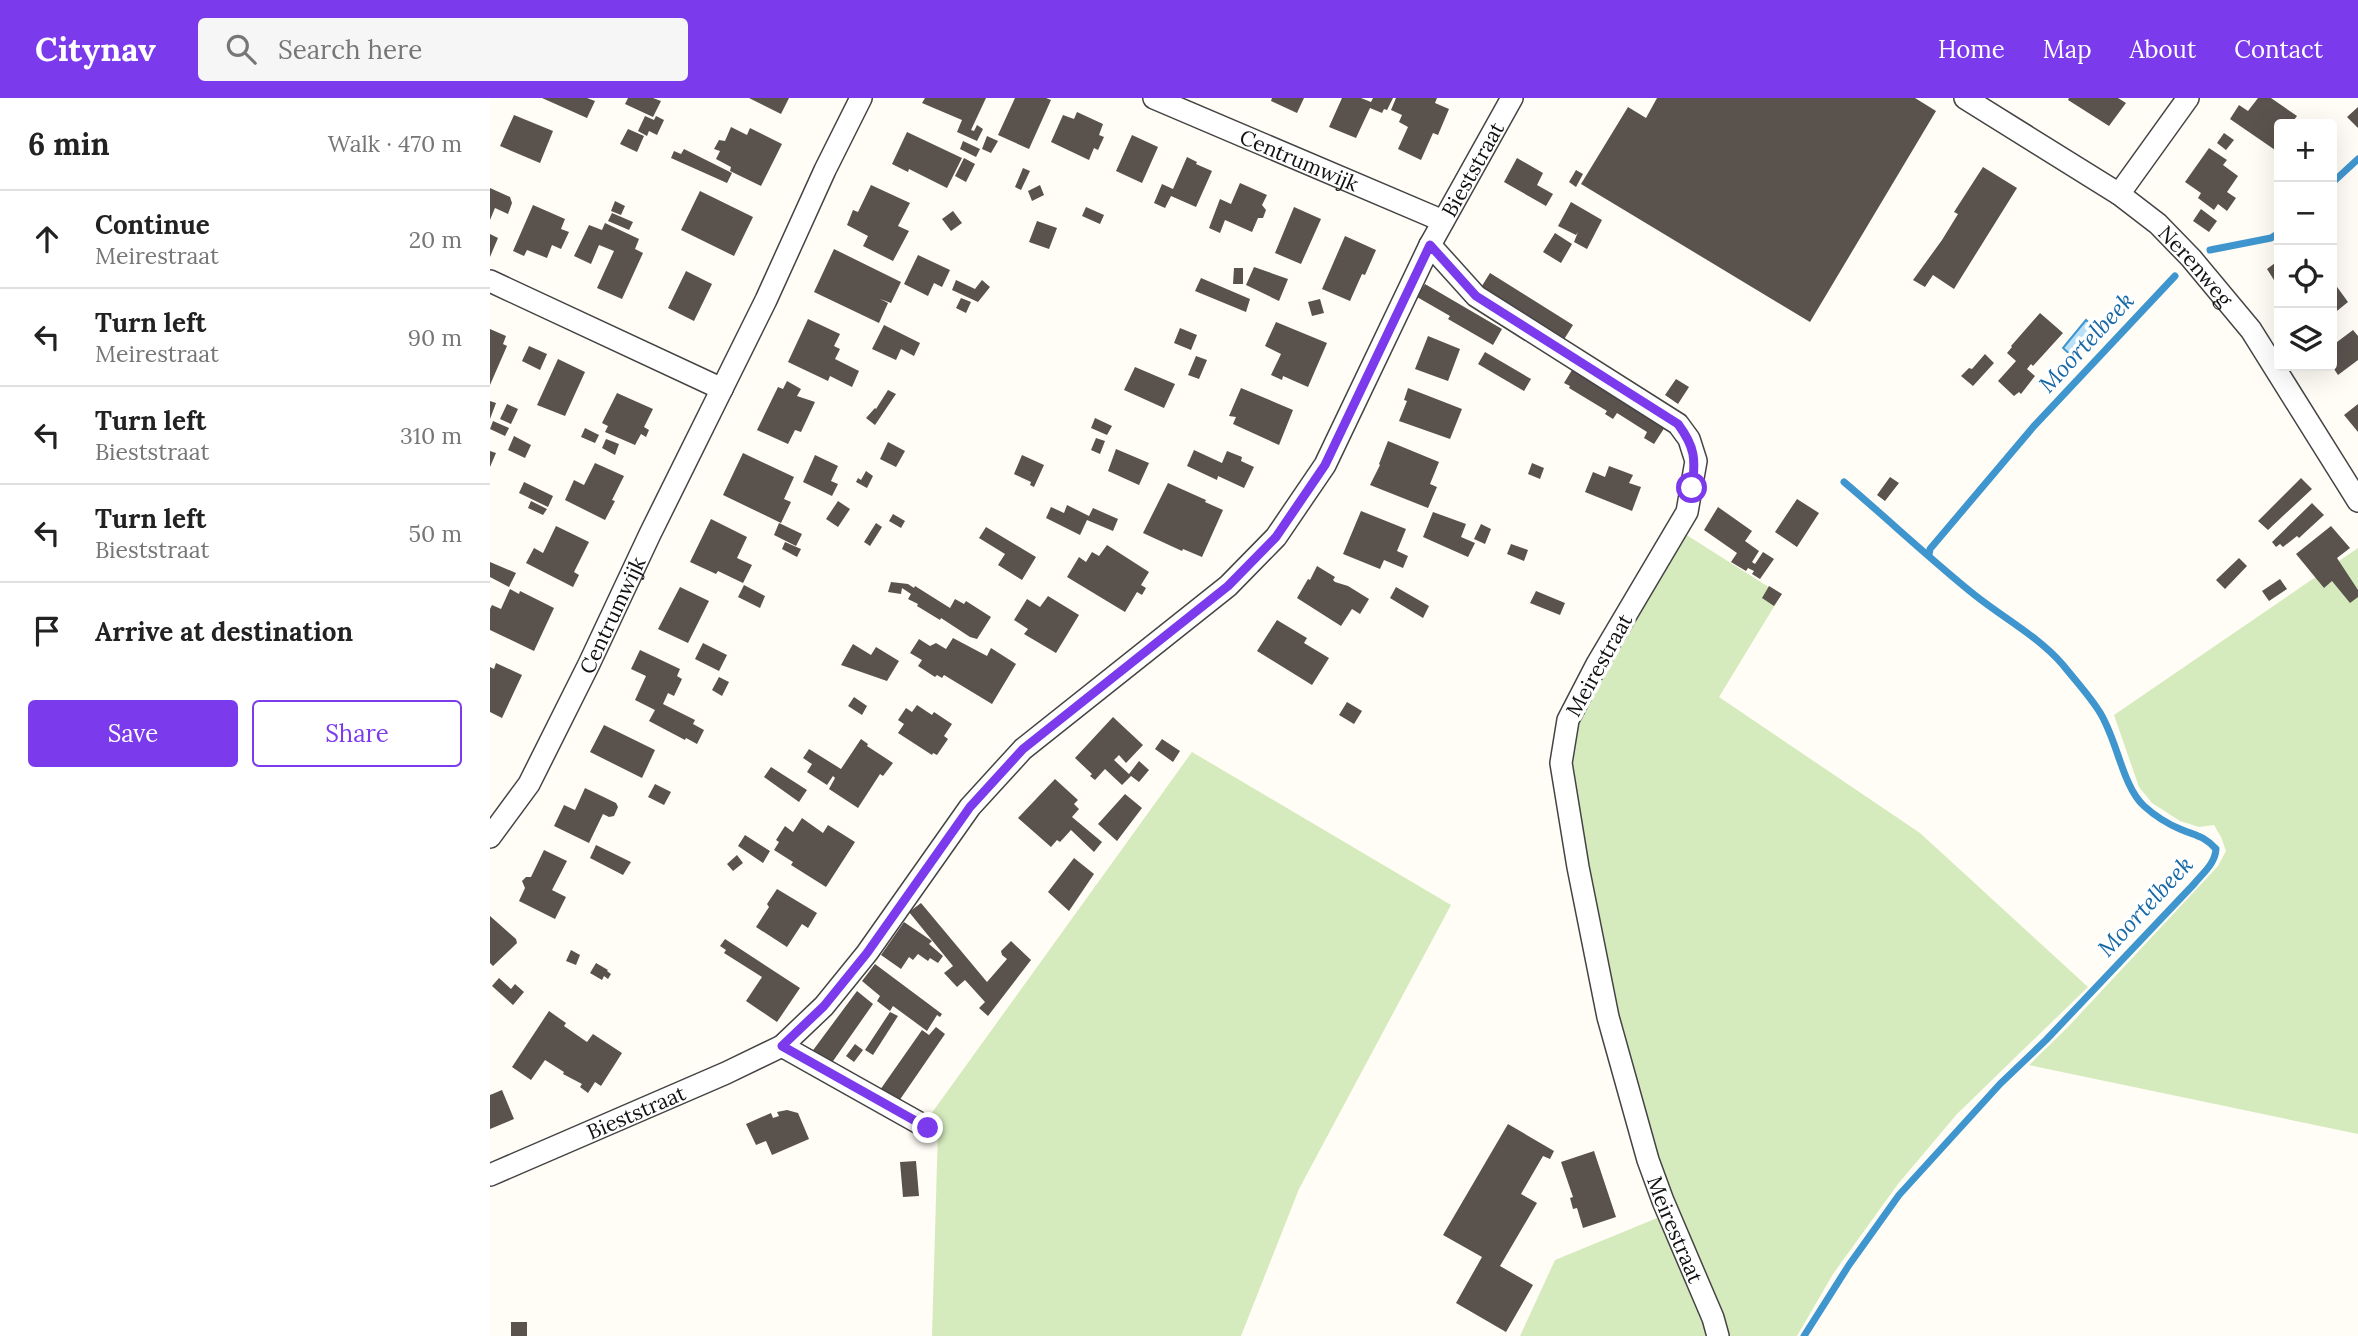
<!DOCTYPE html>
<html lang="en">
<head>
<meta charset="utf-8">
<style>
  :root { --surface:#fff; --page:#f6f6f6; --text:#222; --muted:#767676; --line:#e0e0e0; --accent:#7c3aed }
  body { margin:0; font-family:Lora,serif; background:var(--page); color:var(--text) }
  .controls { position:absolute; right:21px; top:21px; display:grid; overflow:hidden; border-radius:7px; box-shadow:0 7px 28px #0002 }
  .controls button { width:63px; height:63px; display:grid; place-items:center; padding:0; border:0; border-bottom:2px solid var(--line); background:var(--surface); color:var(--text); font:35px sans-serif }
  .stop { position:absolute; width:21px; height:21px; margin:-16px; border:5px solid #7c3aed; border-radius:50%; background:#fff }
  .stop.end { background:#7c3aed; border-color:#fff; box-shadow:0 2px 7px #0008 }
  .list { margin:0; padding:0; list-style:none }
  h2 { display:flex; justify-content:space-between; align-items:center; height:91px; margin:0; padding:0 28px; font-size:30px }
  h2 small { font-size:23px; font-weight:400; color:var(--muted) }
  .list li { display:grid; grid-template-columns:46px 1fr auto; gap:21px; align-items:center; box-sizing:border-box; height:98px; padding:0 28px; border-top:2px solid var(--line) }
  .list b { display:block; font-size:26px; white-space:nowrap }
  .list p { margin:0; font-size:23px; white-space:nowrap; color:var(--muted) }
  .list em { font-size:23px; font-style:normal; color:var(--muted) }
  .actions { display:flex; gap:14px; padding:21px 28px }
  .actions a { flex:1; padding:16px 0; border:2px solid var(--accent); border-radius:7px; text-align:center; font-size:24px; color:var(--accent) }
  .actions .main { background:var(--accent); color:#fff }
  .icon { flex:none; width:38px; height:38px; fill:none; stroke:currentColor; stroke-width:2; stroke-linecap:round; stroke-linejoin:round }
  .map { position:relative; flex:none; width:1868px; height:1238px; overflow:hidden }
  header { display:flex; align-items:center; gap:42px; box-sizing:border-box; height:98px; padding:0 35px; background:var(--accent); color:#fff }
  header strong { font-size:33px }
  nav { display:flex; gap:38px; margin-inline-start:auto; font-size:24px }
  .search { width:490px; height:63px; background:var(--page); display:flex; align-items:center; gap:18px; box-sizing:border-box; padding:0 24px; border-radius:7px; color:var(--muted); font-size:26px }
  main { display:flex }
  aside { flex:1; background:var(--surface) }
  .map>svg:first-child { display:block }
</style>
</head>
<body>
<header>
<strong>Citynav</strong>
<div class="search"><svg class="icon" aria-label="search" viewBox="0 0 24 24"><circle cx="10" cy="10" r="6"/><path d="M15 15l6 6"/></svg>Search here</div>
<nav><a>Home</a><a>Map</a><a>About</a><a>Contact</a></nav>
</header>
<main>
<aside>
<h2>6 min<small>Walk · 470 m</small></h2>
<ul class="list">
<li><svg class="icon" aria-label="ahead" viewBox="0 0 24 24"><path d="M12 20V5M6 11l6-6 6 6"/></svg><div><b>Continue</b><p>Meirestraat</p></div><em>20 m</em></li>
<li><svg class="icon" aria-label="left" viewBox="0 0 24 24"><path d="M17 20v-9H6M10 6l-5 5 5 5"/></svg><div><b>Turn left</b><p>Meirestraat</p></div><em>90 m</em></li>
<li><svg class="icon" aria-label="left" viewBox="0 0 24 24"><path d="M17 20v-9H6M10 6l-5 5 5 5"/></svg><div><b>Turn left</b><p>Bieststraat</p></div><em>310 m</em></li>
<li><svg class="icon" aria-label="left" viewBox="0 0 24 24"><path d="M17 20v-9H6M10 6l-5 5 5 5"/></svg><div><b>Turn left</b><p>Bieststraat</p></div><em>50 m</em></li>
<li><svg class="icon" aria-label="arrive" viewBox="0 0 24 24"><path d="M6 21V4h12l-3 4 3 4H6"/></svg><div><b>Arrive at destination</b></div></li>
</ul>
<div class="actions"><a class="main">Save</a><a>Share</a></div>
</aside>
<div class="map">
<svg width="1868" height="1238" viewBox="0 0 1868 1238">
  <rect width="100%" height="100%" fill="#fffdf5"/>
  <!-- green -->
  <path fill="#d5ebbd" d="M1195 436 1291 497 1229 599 1430 735 1598 889 1467 1016 1408 1086 1343 1176 1307 1238H1239L1177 1090 1129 928 1106 814 1083 677 1082 646 1100 594Z
    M1868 450V1036L1539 967 1577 930 1728 768 1736 753 1731 739 1724 727 1709 729 1690 723 1662 705 1649 689 1624 617Z
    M702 654 961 807 809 1091 751 1238H442L448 1031 436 1023Z
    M1172 1118 1204 1198 1217 1238H1030L1065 1162Z"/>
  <!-- water -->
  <path fill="#b9e0f7" stroke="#3f96cf" stroke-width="2" d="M1596 222 1608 232 1584 260 1573 250Z"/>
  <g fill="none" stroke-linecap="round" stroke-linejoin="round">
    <!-- stream -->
    <path stroke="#3f96cf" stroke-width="7" d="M1842 85 1868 61
      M1720 152 1781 140 1789 135
      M1439 457 1440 451 1544 328 1685 178
      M1314 1238 1359 1167 1409 1097 1510 986 1556 942 1704 786C1713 775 1725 766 1726 751 1713 737 1706 738 1690 731 1678 726 1664 717 1654 708 1632 688 1627 640 1609 613 1599 597 1585 582 1573 567 1549 539 1515 521 1486 498 1441 462 1399 422 1354 384"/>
  </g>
  <!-- building -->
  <path fill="#5a524d" d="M52 0H97L105 3 97 20Z
    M138 0H163L171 3 163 19 135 6Z
    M259 0H299L291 16Z
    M435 0H496L481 32 484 33 487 27 493 31 487 43 467 34 472 22 432 5Z
    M525 0H556L561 2 539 51 508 37Z
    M782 0H814L807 15 781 3Z
    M852 0H871L881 4 883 0H903L897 12 894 11 892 15 880 10 866 40 839 29Z
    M906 0H947L945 5 959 11 948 37 943 35 931 62 908 51 918 29 909 24 912 17 901 12Z
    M1167 0H1425L1446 13 1320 224 1091 86 1138 9 1156 20Z
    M1579 0H1628L1636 5 1619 28 1578 2Z
    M1768 0H1781L1807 18 1801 26H1789L1788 54 1740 21 1749 7 1758 13Z
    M1868 9V30L1857 19Z
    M587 14 613 26 609 37 614 39 608 52 604 50 599 62 561 44 573 17 584 21Z
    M24 17 63 33 50 65 10 48Z
    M155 18 164 22 166 18 174 22 167 37 159 33 157 38 148 33Z
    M241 29 257 37 260 30 292 46 271 88 240 73 241 69 226 61 230 53 224 51 229 42 235 43Z
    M138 31 154 38 147 54 130 46Z
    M417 34 472 60 457 90 419 71 418 74 402 66Z
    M1734 35 1744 42 1736 52 1727 45Z
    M642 37 668 49 652 85 626 73Z
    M497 38 508 43 501 55 492 51Z
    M473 43 490 51 486 59 470 51Z
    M1719 50 1737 62 1733 67 1748 78 1737 94 1746 100 1737 113 1728 106 1724 112 1708 100 1711 95 1695 84Z
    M194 51 242 75 237 85 181 60 184 53 191 56Z
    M697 59 707 64 706 66 722 73 706 109 681 98 675 110 664 105 672 86 683 91Z
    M474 60 485 66 476 84 465 78Z
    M1027 60 1053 75 1047 87 1063 96 1056 108 1014 84Z
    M1493 69 1527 90 1464 191 1443 177 1435 189 1423 182 1452 142 1468 116 1464 114Z
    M533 70 540 73 531 92 525 89Z
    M1086 72 1093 76 1086 89 1079 84Z
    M750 85 777 97 772 107 776 112 773 120H768L762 134 735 122 730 135 719 130 730 101 741 106Z
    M381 87 420 105 408 128 419 133 403 163 373 148 378 138 357 127 363 112 368 114Z
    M550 87 554 97 542 103 538 93Z
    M0 90 20 99 22 105 18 116 5 110 0 122Z
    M210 93 263 119 244 158 191 132Z
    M125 103 135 108 131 117 121 113Z
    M1081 104 1112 122 1097 151 1084 144 1088 134 1086 137 1068 128Z
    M43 107 75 121 71 131 79 134 71 151 62 147 57 160 37 152 34 158 23 153Z
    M596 109 614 117 610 126 592 118Z
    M804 109 831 121 811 166 785 155Z
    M1711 111 1727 123 1719 134 1703 123Z
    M463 113 472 125 461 133 452 121Z
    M122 115 143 124 139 132 118 123Z
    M547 123 567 130 559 151 539 144Z
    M115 125 149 141 145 151 153 155 132 201 107 190 124 153 109 147 101 166 84 158 99 127 112 132Z
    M1065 135 1082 146 1071 165 1053 154Z
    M0 136 8 140 0 159Z
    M855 138 886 152 875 177 872 176 860 203 832 191Z
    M344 151 411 184 401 205 390 201 398 205 389 225 324 194Z
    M428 157 460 172 452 189 444 185 438 198 414 186Z
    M1789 162V190L1777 171Z
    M764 169 798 181 789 203 756 187Z
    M744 170H753V186H743Z
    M196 173 222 186 204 223 178 210Z
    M1000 175 1083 227 1073 243 990 191Z
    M711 180 760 201 756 214 705 193Z
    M466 182 485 191 492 182 500 189 488 204 462 192Z
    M1842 182 1858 204 1842 217Z
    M935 186 1012 231 1003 247 958 221 960 218 927 199Z
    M471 200 481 204 476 215 466 210Z
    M830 201 834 215 822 218 818 204Z
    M1550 215 1573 235 1543 268 1541 266 1537 271 1545 278 1531 296 1529 294 1524 298 1508 283 1526 263 1517 255 1522 249 1521 248Z
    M318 221 350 236 344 248 350 251 345 261 369 273 362 289 340 278 338 283 298 264Z
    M786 224 837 245 818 289 793 278 792 282 781 277 791 256 775 248Z
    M394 227 430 245 424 258 411 251 406 262 382 251Z
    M690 230 707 237 701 252 684 245Z
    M0 231 16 238 13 246 17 248 0 287Z
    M1863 232 1868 238V262L1848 277 1842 268V252L1845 250 1843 247Z
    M938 238 970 251 958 283 925 271Z
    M39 248 57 256 50 272 32 263Z
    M995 254 1041 281 1034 293 988 266Z
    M1495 256 1504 265 1483 288 1471 278 1479 270 1482 271Z
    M706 258 717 262 709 281 698 277Z
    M68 261 95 274 75 318 47 307Z
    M645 269 685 286 674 310 634 292Z
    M1082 272 1175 329 1164 346 1154 340 1157 334 1127 315 1123 321 1115 316 1117 313 1079 290 1080 288 1074 285Z
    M1186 281 1199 289 1188 306 1175 297Z
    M297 283 311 291 307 298 325 304 311 334 305 332 298 346 267 332 288 289 293 291Z
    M751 290 803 312 789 347 743 326 746 319 739 318Z
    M918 290 972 311 960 341 909 323 917 303 914 302Z
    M398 292 406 296 385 327 376 320 385 310 386 311Z
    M127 295 163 311 154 329 159 332 156 339 151 336 145 347 115 334 118 328 112 325Z
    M0 303 6 305 0 321Z
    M17 306 28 311 21 326 10 321Z
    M1868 306V334L1854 317Z
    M605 320 622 328 617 337 601 330Z
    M3 323 19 330 15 338 0 331Z
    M95 330 109 337 105 345 91 339Z
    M24 338 41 347 35 360 18 352Z
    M606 340 615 343 610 356 601 352Z
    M116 341 129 346 125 357 112 350Z
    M898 343 949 364 940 386 947 389 938 410 880 387 890 367 889 366Z
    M398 344 415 353 406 369 390 361Z
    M626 351 659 365 649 387 618 373Z
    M704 352 732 365 737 353 752 359 751 363 764 369 754 390 728 378 727 382 697 368Z
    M0 353 6 355 0 369Z
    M253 355 304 379 294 401 301 404 291 425 233 397Z
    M325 357 348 368 341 383 348 386 342 398 313 384Z
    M532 357 554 367 544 389 540 387 541 384 524 376Z
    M105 365 134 378 122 402 125 403 115 422 75 402 84 382 94 387Z
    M1042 365 1054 370 1050 381 1038 376Z
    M1119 368 1143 377 1139 385 1151 389 1142 413 1095 394 1103 374 1115 379Z
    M376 373 383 378 377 390 366 384 368 380 371 382Z
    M1400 379 1409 385 1395 403 1387 397Z
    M1811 380 1822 391 1778 432 1768 423Z
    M34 384 63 398 58 409 29 395Z
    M678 385 716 402 715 404 733 412 712 459 693 451 692 453 653 435Z
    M1307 401 1329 415 1307 449 1285 434Z
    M41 403 57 411 53 417 38 410Z
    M348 403 360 411 348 429 336 421Z
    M1822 405 1834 417 1809 440 1807 438 1793 449 1790 446 1786 449 1782 444Z
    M577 407 599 418 603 410 628 421 623 433 597 422 590 437 556 420 561 409 574 415Z
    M1228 409 1262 433 1255 443 1269 453 1262 464 1265 466 1273 454 1284 461 1270 481 1262 476 1264 473 1258 470 1256 473 1241 464 1247 455 1214 432Z
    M871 413 916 431 907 453 918 458 913 470 894 462 890 471 853 456Z
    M943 414 976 426 971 439 985 445 978 459 933 439Z
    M403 416 415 423 411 430 399 423Z
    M221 421 257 439 247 460 262 467 253 485 228 473 226 476 200 464Z
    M289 425 312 436 306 448 284 437Z
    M386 425 392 429 380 448 374 444Z
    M991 426 1001 431 995 446 984 441Z
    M66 428 99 444 84 474 89 477 83 489 36 465 44 450 53 455Z
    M1841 428 1860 450 1847 460 1868 492V499L1860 505 1842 483 1834 490 1806 456Z
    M496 429 546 459 532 482 508 467 515 456 489 440Z
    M295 444 311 451 307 459 292 451Z
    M1021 446 1038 452 1034 463 1017 456Z
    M617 447 659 474 651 487 656 490 652 497 647 494 635 514 577 479 589 459 596 464 602 454 609 458Z
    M1749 460 1757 468 1735 491 1726 482Z
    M0 464 26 475 19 489 0 479Z
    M827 468 845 479 843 482 845 484 858 488 879 501 870 516 862 511 851 528 807 500 818 481 820 482Z
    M1790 481 1797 491 1779 503 1772 493Z
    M401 484 418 486 424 490 425 488 460 510 465 501 474 506 476 503 501 519 487 541 480 539 451 520 450 522 427 508 428 506 418 501 421 496 412 490 411 496 398 494Z
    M254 487 275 498 270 510 248 499Z
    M1279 488 1292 496 1284 508 1272 500Z
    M190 489 219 503 198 545 168 531Z
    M906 489 939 508 933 520 900 500Z
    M20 491 29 496 30 493 64 510 44 553 0 532V511L2 507 11 511Z
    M1046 493 1075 505 1070 517 1040 505Z
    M558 498 589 517 566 555 534 536 538 531 524 522 537 501 550 509Z
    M787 522 817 540 814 545 839 560 822 587 767 553Z
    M463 540 497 558 501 550 526 566 502 606 454 577 452 580 447 577 445 579 428 568 432 562 420 555 429 541 440 548 446 545 456 551Z
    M213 545 237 557 229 573 205 561Z
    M363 546 381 557 386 549 409 563 397 583 351 567Z
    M150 552 190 571 187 578 192 581 184 598 178 595 173 606 205 622 203 626 214 632 207 646 196 640 195 642 159 623 165 612 145 602 156 578 141 571Z
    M6 565 32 577 12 620 0 614V569L4 571Z
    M229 579 239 584 232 598 222 592Z
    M364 599 377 608 372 617 358 608Z
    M857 604 872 613 864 626 849 617Z
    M427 607 442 617 444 614 462 626 454 638 458 641 447 657 443 655 442 657 408 635 414 626 408 622 416 610 422 614Z
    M623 619 653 647 636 665 629 657 624 662 639 676 649 663 659 672 649 684 641 678 632 687 615 671 605 682 600 678 602 676 585 660Z
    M114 627 165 652 152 680 100 654Z
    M371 641 378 646 377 648 403 665 393 678 390 676 368 710 339 691 345 680 343 678 337 687 317 674 322 666 313 660 319 651 351 671Z
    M672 641 690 653 683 664 665 651Z
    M281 669 317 692 309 704 274 679Z
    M565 681 588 702 584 706 589 711 582 719 612 744 604 754 581 732 570 744 567 742 561 749 528 720Z
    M165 686 181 694 174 707 158 699Z
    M95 690 126 705 128 709 124 718 119 719 113 716 99 745 64 728 74 707 85 712Z
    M635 696 652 710 627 743 608 726Z
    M312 720 333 735 338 727 365 744 336 789 301 767 303 764 284 752 289 744 286 742 295 728 303 734Z
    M255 737 280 753 273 765 248 748Z
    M106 747 141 764 133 777 100 760Z
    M54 752 77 763 62 792 76 799 65 821 29 803 35 790 32 783 36 779H41Z
    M247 757 253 765 243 773 237 766Z
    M584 760 604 776 579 813 558 794Z
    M287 791 327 815 318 830 312 826 297 849 266 829 279 809 277 806Z
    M431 805 497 884 517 861 512 857 511 853 521 843 541 862 498 918 489 910 495 904 475 882 467 889 454 875 463 868 419 814Z
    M0 818 26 841 27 845 3 868 0 865Z
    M414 824 442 843 439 846 453 858 448 865 440 860 438 863 428 856 423 862 419 859 411 871 391 857Z
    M235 841 310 890 287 924 256 903 272 879 234 855 236 852 230 848Z
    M81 852 90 857 86 867 76 863Z
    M106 865 118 872 117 873 121 876 118 881 114 878 112 882 100 875Z
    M385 866 452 916 450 919 447 917 437 933 403 908 400 913 387 903 390 898 372 883Z
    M9 880 21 891 25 886 34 894 23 907 2 888Z
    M367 893 383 906 341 966 321 955Z
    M59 913 76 925 74 928 97 944 103 936 132 955 111 988 105 984 98 995 90 989 92 986 73 976 74 974 55 962 41 982 22 969Z
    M400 914 408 918 383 957 375 952Z
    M446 929 455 936 409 1003 390 992 432 932 439 937Z
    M365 946 373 952 364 964 356 958Z
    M12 992 24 1021 0 1031V997Z
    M297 1012 308 1015 319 1041 282 1057 276 1043 266 1047 256 1026 281 1015 283 1020 289 1018 287 1014Z
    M1018 1026 1064 1053 1060 1061 1053 1058 1031 1096 1047 1105 1010 1168 1043 1187 1016 1234 966 1205 992 1159 953 1137Z
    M1104 1053 1126 1119 1093 1130 1087 1110 1083 1111 1080 1100 1083 1099 1071 1064Z
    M426 1063 429 1098 413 1099 410 1064Z
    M21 1224H37V1238H21Z"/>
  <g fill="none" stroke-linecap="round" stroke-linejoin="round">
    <!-- street casing -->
    <g stroke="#444" stroke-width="24">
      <g id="street">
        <path id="s1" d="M664 0 953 123"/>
        <path id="s2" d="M1475 0 1629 96 1668 126 1701 160 1761 232 1868 403"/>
        <path d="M1629 96 1698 0"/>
        <path id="s3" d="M940 147 986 198 1188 326 1199 341 1206 363 1197 414 1107 566 1078 622 1071 665 1088 769 1118 919 1158 1062 1173 1103 1223 1220 1228 1238"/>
        <path d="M0 183 232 291"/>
        <path id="s4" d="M0 739 39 686 99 566 160 436 276 202 335 72 371 0"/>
        <path d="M292 948 438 1030"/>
        <path id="s5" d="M0 1077 236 975 292 948 334 908 377 855 480 709 533 651 738 488 786 439 835 367 940 147 1022 0"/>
      </g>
    </g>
    <!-- street -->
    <use href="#street" stroke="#fff" stroke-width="21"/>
  </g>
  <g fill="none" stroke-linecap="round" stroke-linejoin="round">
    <!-- route -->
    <path stroke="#7c3aed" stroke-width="9" d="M438 1030 292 948 334 908 377 855 480 709 533 651 738 488 786 439 835 367 940 147 986 198 1188 326C1205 349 1206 361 1202 390"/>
  </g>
  <g text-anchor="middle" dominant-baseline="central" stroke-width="7" stroke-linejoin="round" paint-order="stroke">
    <!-- street labels -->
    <g font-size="21" fill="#111" stroke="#fff">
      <text stroke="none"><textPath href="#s1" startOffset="158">Centrumwijk</textPath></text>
      <text stroke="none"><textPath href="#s5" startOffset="1451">Bieststraat</textPath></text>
      <text stroke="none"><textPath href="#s2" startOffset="287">Nerenweg</textPath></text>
      <text stroke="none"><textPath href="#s4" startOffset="254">Centrumwijk</textPath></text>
      <text transform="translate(1109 567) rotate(-61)">Meirestraat</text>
      <text stroke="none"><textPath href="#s5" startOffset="159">Bieststraat</textPath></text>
      <text stroke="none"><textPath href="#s3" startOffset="1166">Meirestraat</textPath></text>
    </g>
    <!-- water labels -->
    <g font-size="23" font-style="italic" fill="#1768a6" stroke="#fff">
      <text transform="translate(1596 244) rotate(-47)">Moortelbeek</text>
      <text transform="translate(1655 808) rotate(-47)">Moortelbeek</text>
    </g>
  </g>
</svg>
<div class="controls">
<button>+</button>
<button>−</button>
<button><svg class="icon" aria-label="locate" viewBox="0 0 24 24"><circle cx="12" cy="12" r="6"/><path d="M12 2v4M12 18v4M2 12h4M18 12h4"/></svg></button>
<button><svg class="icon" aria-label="layers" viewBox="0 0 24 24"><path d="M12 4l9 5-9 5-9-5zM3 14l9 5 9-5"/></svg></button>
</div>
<div class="stop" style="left:1202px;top:390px"></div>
<div class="stop end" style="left:438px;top:1030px"></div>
</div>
</main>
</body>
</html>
